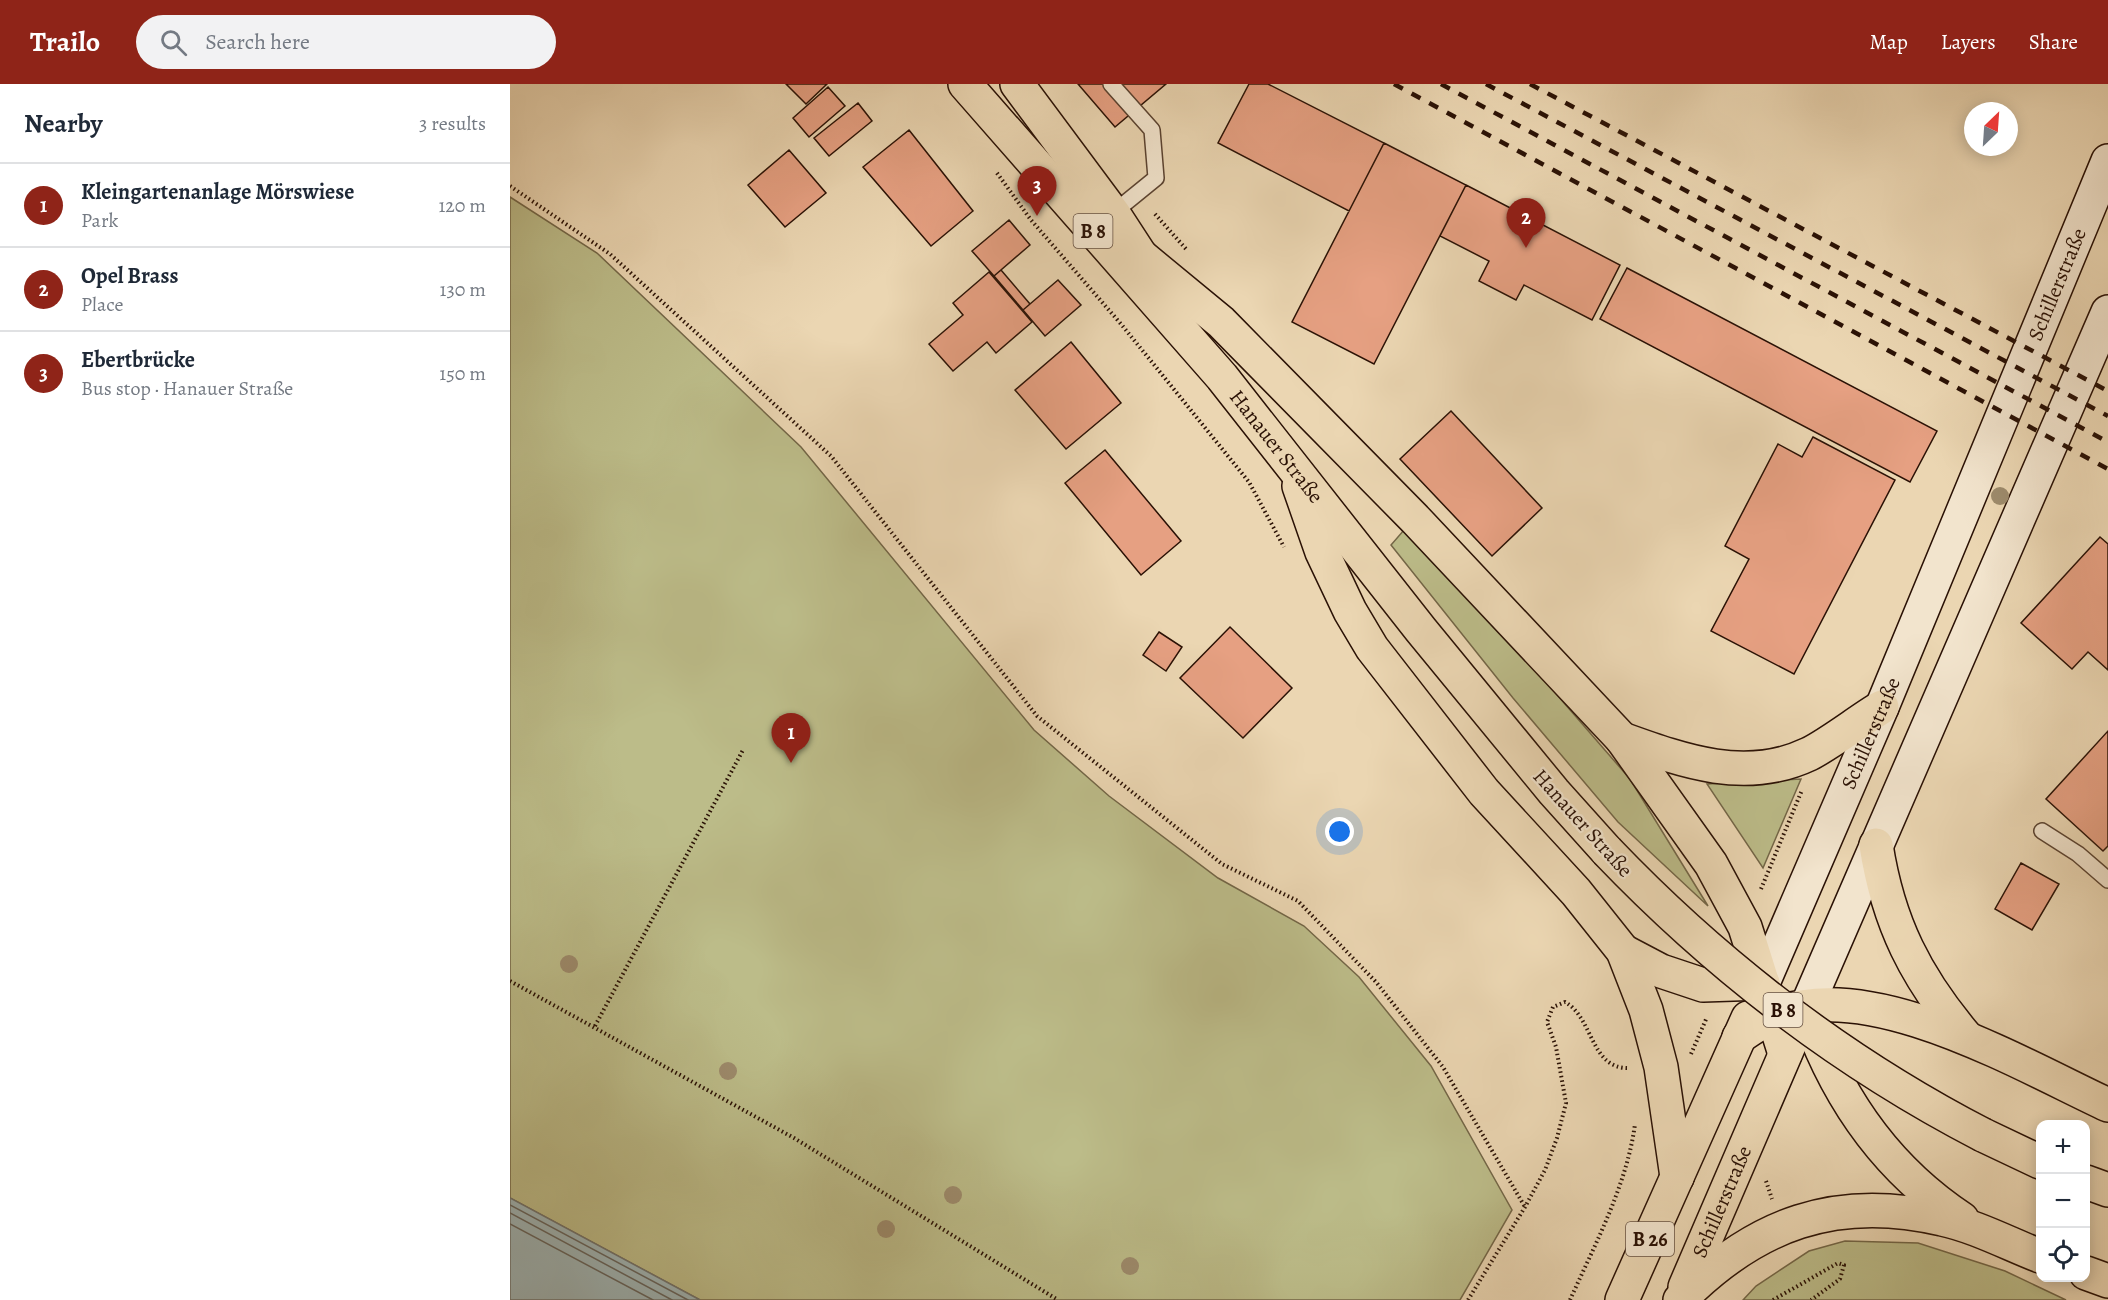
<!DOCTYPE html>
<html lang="en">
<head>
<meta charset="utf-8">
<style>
  :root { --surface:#fff; --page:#f2f2f3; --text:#1f2937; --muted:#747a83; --line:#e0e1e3; --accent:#8f2418 }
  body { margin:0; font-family:Alegreya,serif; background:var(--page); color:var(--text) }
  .controls { position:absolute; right:18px; bottom:18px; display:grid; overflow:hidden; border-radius:12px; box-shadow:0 3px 15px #0003 }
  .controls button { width:54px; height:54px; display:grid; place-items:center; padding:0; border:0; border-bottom:2px solid var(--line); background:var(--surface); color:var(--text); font:30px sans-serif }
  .compass { position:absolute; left:1454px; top:18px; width:54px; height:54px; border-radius:50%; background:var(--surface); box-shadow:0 3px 15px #0003; rotate:25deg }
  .you { position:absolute; left:830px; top:748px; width:21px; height:21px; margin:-15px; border:4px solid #fff; border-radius:50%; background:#1a73e8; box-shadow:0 0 0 9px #1a73e833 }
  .badge { display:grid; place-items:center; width:39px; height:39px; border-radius:50%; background:var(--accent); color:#fff; font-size:20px; font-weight:700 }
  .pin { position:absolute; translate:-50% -50px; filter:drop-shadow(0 2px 3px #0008) }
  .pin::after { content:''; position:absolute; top:32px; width:21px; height:18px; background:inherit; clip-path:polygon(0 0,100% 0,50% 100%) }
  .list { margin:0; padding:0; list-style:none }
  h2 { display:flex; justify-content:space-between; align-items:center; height:78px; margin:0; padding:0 24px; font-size:26px }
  h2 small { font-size:20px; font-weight:400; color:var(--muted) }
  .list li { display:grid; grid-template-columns:39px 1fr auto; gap:18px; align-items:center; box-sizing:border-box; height:84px; padding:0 24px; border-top:2px solid var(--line) }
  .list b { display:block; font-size:22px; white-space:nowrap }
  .list p { margin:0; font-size:20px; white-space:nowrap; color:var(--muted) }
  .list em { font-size:20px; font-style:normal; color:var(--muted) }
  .icon { flex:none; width:33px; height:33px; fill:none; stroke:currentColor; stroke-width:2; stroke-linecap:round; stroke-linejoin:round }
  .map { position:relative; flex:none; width:1598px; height:1216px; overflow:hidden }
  header { display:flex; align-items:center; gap:36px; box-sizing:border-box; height:84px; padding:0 30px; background:var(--accent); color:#fff }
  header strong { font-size:28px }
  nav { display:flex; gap:33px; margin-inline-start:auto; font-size:21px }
  .search { width:420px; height:54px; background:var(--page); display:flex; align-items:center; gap:15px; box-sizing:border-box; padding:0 21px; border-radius:33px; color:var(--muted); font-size:22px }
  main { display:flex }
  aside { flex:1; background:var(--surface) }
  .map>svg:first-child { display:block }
</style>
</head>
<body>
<header>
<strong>Trailo</strong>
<div class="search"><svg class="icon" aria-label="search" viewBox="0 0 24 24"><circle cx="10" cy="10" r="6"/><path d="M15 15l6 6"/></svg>Search here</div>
<nav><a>Map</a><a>Layers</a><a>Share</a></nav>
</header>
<main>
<aside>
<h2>Nearby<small>3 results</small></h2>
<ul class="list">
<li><span class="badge">1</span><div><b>Kleingartenanlage Mörswiese</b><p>Park</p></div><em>120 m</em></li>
<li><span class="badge">2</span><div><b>Opel Brass</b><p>Place</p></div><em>130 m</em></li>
<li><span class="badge">3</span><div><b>Ebertbrücke</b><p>Bus stop · Hanauer Straße</p></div><em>150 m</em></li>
</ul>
</aside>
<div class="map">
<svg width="1598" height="1216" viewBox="0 0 1598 1216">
  <rect width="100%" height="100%" fill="#ebd6b2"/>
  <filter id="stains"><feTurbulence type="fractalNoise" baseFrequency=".00333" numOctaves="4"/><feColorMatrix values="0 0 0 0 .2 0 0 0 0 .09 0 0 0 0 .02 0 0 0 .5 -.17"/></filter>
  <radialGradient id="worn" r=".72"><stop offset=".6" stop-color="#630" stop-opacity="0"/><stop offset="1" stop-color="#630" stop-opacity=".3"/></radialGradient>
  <!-- green -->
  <path fill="#bcbc89" stroke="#736647" stroke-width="1.5" d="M0 113 87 169 291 363 524 646 599 712 708 794 794 842 849 893 921 982 1002 1126 950 1216H190L0 1114Z
    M894 446 1009 567 1120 695 1198 822 1108 738 1003 614 881 461Z
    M1291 695 1253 784 1197 700Z
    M1335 1157 1408 1159 1495 1187 1556 1216H1233L1246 1202 1299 1167Z"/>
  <!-- water -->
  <path fill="#9eb6b8" stroke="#707470" stroke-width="1.5" d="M0 1114 190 1216H0Z"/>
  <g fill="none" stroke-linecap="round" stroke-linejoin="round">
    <!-- shore -->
    <path stroke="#64645e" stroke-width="1.5" d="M0 1121 178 1216
      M0 1129 162 1216
      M0 1140 143 1216"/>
  </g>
  <!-- building -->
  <path fill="#e6a082" stroke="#2a1105" stroke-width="1.5" d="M276 0H317L296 20Z
    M568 0H656L605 43Z
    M739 0H758L874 59 839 127 708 59Z
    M318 3 335 22 299 53 283 34Z
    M348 19 362 37 319 72 304 54Z
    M399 46 463 127 421 162 353 83Z
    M874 59 956 101 864 280 782 238Z
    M279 66 316 109 275 143 238 101Z
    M956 101 1110 181 1082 236 1014 201 1006 216 969 197 979 177 930 152Z
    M499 136 520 161 484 192 462 167Z
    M1117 184 1427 347 1400 398 1090 235Z
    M491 186 520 220 513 226 484 192Z
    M479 188 522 238 486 269 477 258 443 287 419 260 453 231 443 219Z
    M548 196 571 221 535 252 513 226Z
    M561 258 611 319 556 365 505 306Z
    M941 327 1032 424 982 472 890 375Z
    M1303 353 1385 396 1284 590 1201 547 1239 475 1215 462 1268 360 1292 373Z
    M595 366 671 457 631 491 555 399Z
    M1590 453 1598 460V586L1578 568 1562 585 1511 539Z
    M720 543 782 604 733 654 670 594Z
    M649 548 672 563 656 587 633 571Z
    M1598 647V762L1593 767 1536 715Z
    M1511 779 1549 800 1522 846 1485 825Z"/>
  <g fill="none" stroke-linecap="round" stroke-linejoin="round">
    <!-- lane casing -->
    <g stroke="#5a4230" stroke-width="18">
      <path id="lane" d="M601 0 642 46 646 94 603 129
        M1532 747 1568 770 1598 796"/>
    </g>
    <!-- secondary casing -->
    <g stroke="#2a1105" stroke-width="36">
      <g id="secondary">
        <path id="s1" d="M1253 899 1372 623 1598 77"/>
        <path d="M1296 924 1598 228"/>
      </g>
    </g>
    <!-- primary casing -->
    <g stroke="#2a1105" stroke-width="36">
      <g id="primary">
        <path id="s2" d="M455 0 712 293 911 546 1044 708 1097 767"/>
        <path d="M507 0 603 129 642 189"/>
        <path d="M631 172 711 238 905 435 1112 655 1201 780 1235 843 1275 970"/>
        <path d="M789 402 812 468 840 527 862 564 974 708 1066 808 1113 867 1136 926 1151 983 1167 1093"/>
        <path d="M1112 655C1173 677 1236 700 1299 670 1321 659 1350 636 1372 623"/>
        <path d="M1366 761C1378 839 1406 894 1457 954"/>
        <path d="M1113 867 1151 887 1193 901 1253 899"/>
        <path d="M1299 934C1329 1017 1378 1086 1452 1135"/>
        <path d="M1229 953C1240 946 1252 937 1264 931 1358 890 1512 981 1598 1021"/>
        <path d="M1473 1051 1530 1078"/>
        <path d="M1167 1093 1238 934"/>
        <path d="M1576 1098 1598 1106"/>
        <path d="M1576 1189 1598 1197"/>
        <path id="s3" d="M1175 1203 1284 950"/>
        <path d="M1170 1216C1245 1140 1326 1110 1432 1135 1465 1142 1499 1160 1530 1172"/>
      </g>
    </g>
    <!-- highway casing -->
    <g stroke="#2a1105" stroke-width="36">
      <path id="highway" d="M1112 1216 1167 1093"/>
    </g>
    <!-- path -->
    <path stroke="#2a1105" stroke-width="4" stroke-dasharray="1.5 3" stroke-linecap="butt" d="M487 89 521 136 611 240 739 398 774 463
      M0 102 100 170 321 372 527 632 712 780 788 817 866 898 933 983 1015 1123
      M645 130 676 165
      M1251 805 1292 706
      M0 897 284 1054 548 1216
      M85 942 233 666
      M1181 970 1197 933
      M1256 1097 1262 1115
      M958 1216 1015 1123 1035 1086 1047 1054 1056 1019 1046 963 1037 938 1043 923 1055 918C1084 934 1080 986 1120 984
      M1060 1216C1085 1160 1117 1101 1125 1040
      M1263 1216 1328 1179 1334 1181 1330 1195 1301 1216"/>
    <!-- lane -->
    <use href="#lane" stroke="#f2e4cd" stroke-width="15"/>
    <!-- secondary -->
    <use href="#secondary" stroke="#f2e4cd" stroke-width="33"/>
    <!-- primary -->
    <use href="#primary" stroke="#ebd6b2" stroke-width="33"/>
    <!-- highway -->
    <use href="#highway" stroke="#ebd6b2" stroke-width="33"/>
    <!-- rail -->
    <path stroke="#2a1105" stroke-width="4.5" stroke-dasharray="10 10" stroke-linecap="butt" d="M884 0 1598 385
      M931 0 1598 358
      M976 0 1598 332
      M1020 0 1598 307"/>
    <!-- primary-bridge casing -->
    <g stroke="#2a1105" stroke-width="36" stroke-linecap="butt">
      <path id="primary-bridge" d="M1097 767C1207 882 1332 978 1473 1051"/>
    </g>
    <!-- primary-bridge -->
    <use href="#primary-bridge" stroke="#ebd6b2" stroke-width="33"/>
  </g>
  <!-- trees -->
  <g fill="#9d8b6c">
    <circle cx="1490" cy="412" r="9"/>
    <circle cx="59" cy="880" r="9"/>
    <circle cx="218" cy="987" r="9"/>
    <circle cx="443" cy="1111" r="9"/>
    <circle cx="376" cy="1145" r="9"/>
    <circle cx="620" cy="1182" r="9"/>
  </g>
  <g text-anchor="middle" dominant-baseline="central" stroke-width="4.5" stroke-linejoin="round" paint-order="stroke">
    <!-- shield labels -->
    <g fill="#f2e4cd" stroke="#665041" stroke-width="1.5">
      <rect x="563.5" y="130" width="39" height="34" rx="4.5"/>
      <rect x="1253.5" y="909" width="39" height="34" rx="4.5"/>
      <rect x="1116" y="1138" width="48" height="34" rx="4.5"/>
    </g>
    <g font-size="20" font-weight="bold" fill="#2a1105">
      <text x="583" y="147">B 8</text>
      <text x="1273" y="926">B 8</text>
      <text x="1140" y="1155">B 26</text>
    </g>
    <!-- street labels -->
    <g font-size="21" fill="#2a1105" stroke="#f2e4cd">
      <text stroke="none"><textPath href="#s1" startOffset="758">Schillerstraße</textPath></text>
      <text stroke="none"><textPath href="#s2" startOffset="478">Hanauer Straße</textPath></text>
      <text stroke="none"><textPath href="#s1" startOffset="272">Schillerstraße</textPath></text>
      <text transform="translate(1073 739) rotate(48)">Hanauer Straße</text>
      <text stroke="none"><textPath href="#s3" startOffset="93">Schillerstraße</textPath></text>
    </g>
  </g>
  <rect width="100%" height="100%" filter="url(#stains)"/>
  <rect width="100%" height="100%" fill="url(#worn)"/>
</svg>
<div class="controls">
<button>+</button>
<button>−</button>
<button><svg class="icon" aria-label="locate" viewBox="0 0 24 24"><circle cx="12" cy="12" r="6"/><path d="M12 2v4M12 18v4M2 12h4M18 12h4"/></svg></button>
</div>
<svg class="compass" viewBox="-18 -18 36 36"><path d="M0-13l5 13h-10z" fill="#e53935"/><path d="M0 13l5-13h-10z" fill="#747a83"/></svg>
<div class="you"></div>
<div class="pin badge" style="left:281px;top:679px">1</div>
<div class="pin badge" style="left:1016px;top:164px">2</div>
<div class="pin badge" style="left:527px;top:132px">3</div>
</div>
</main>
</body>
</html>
